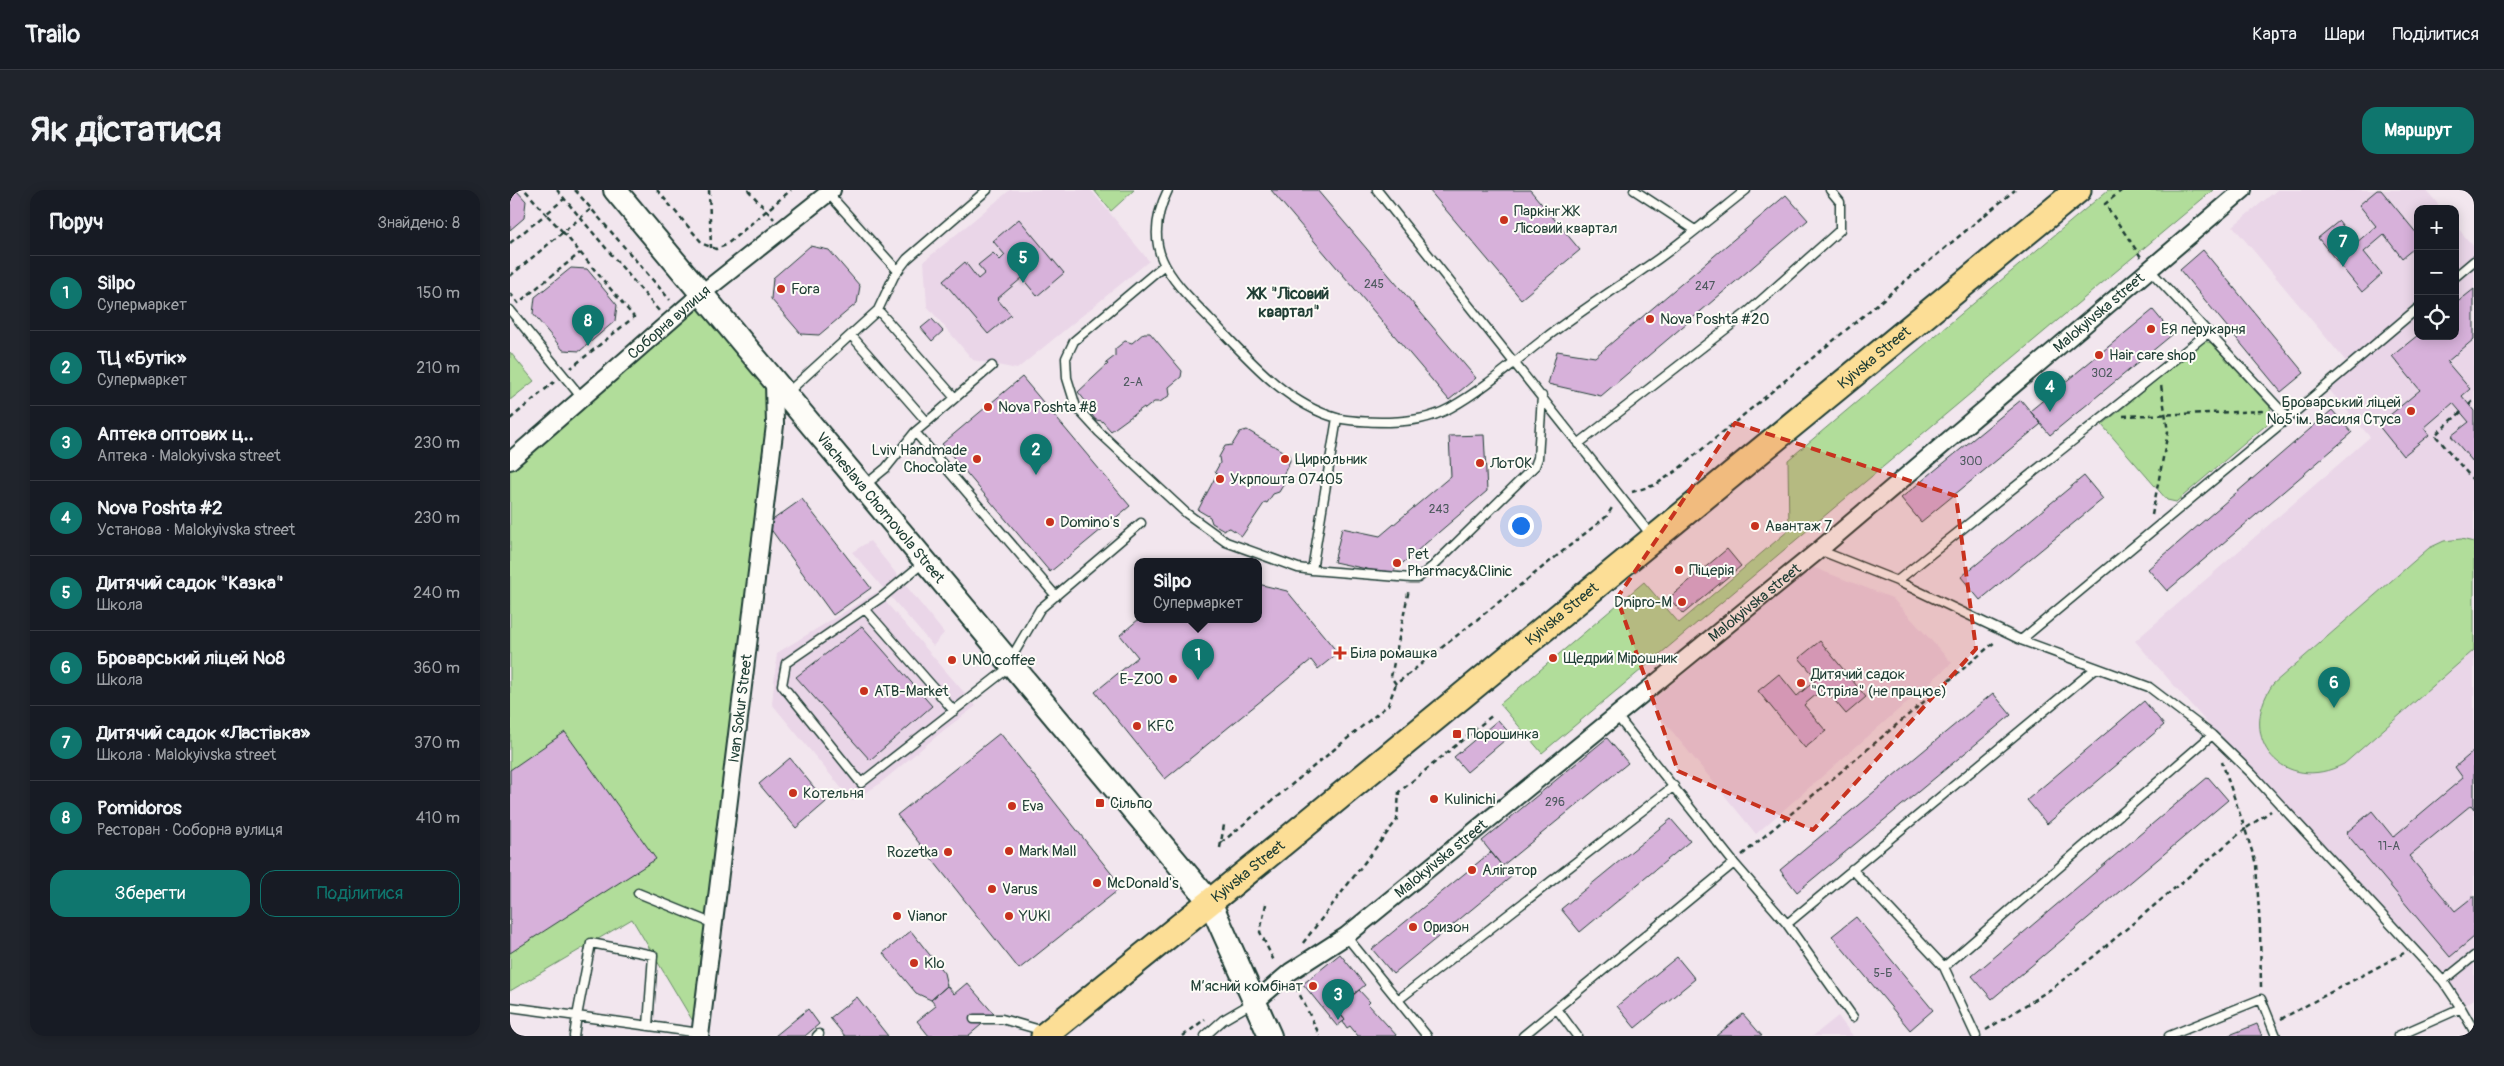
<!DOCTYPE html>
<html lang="uk">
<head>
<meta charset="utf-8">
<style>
  :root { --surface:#171b24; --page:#20242c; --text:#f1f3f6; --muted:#9ea1a6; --line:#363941; --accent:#0f766e }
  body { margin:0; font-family:Pangolin,sans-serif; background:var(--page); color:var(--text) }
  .controls { position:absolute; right:15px; top:15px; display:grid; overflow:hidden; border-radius:10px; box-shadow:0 2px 12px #0003 }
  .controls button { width:45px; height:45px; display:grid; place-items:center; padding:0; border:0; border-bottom:1px solid var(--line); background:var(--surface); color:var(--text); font:25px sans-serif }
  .you { position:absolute; left:1010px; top:335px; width:18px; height:18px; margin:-12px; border:4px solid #fff; border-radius:50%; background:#1a73e8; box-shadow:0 0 0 8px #1a73e833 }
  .badge { display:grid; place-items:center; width:32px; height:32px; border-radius:50%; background:var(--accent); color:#fff; font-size:16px; font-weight:700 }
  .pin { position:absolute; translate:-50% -41px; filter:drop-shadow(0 1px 2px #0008) }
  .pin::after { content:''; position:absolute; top:26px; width:18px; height:15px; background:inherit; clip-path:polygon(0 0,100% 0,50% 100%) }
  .popup { position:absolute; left:624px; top:368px; width:128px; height:65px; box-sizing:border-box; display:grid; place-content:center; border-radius:10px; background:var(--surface); filter:drop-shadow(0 1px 4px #0005); font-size:16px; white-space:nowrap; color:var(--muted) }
  .popup b { font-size:19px; color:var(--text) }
  .popup::after { content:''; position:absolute; left:50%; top:100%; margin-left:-10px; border:10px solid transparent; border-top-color:var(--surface) }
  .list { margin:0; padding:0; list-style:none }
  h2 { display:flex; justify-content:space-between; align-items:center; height:65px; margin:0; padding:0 20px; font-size:21px }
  h2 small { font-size:16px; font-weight:400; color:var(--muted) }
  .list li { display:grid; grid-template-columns:32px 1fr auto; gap:15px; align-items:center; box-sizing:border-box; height:75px; padding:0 20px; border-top:1px solid var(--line) }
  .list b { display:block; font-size:19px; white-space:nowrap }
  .list p { margin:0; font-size:16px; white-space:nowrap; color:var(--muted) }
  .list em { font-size:16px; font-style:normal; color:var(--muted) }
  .actions { display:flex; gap:10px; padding:15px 20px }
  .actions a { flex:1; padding:11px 0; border:1px solid var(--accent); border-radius:15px; text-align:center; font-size:18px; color:var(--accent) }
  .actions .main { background:var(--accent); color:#fff }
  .icon { flex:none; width:28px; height:28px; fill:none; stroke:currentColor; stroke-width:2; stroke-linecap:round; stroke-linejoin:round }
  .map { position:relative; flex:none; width:1964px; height:846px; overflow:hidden; border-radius:15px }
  header { display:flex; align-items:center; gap:30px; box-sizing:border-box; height:70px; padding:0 25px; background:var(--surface); border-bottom:1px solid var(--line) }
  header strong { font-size:24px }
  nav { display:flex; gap:28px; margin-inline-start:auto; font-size:18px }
  .intro { display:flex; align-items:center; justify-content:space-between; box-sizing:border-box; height:120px; padding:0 30px }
  h1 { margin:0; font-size:35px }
  .button { padding:12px 22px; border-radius:15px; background:var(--accent); color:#fff; font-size:18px; font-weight:700 }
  main { display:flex; gap:30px; padding:0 30px }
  aside { flex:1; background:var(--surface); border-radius:15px; box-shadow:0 2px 12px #0003 }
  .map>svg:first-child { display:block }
</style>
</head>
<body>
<header>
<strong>Trailo</strong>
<nav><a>Карта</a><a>Шари</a><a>Поділитися</a></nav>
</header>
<div class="intro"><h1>Як дістатися</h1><a class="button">Маршрут</a></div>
<main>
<aside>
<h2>Поруч<small>Знайдено: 8</small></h2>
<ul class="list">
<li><span class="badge">1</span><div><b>Silpo</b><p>Супермаркет</p></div><em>150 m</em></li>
<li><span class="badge">2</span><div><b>ТЦ «Бутік»</b><p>Супермаркет</p></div><em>210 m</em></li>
<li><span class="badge">3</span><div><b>Аптека оптових ц‥</b><p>Аптека · Malokyivska street</p></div><em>230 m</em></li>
<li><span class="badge">4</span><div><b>Nova Poshta #2</b><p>Установа · Malokyivska street</p></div><em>230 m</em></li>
<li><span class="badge">5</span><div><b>Дитячий садок &quot;Казка&quot;</b><p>Школа</p></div><em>240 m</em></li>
<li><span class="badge">6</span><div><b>Броварський ліцей №8</b><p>Школа</p></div><em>360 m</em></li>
<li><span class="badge">7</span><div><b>Дитячий садок «Ластівка»</b><p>Школа · Malokyivska street</p></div><em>370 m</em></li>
<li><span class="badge">8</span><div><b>Pomidoros</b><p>Ресторан · Соборна вулиця</p></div><em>410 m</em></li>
</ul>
<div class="actions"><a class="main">Зберегти</a><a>Поділитися</a></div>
</aside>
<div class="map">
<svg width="1964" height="846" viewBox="0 0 1964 846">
  <rect width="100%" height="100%" fill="#f2e6ee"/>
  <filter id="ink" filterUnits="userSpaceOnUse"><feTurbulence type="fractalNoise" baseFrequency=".02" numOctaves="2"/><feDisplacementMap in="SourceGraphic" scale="10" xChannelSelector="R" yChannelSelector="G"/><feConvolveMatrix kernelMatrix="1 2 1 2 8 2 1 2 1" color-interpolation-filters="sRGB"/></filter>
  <g filter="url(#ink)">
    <!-- built -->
    <path fill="#ead6e8" d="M500 0H581L639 71 507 179 463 170 417 116 414 71Z
      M1767 0H1916L1932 19H1908V146H1945V35L1964 57V809L1951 818 1933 791 1742 584 1625 451 1860 247 1815 195 1839 175 1723 36Z
      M360 351 434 443 423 456 342 362Z
      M1302 377 1382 408 1442 473 1246 644 1139 513Z
      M367 402 466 516 434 540 368 595 342 611 262 514 267 463Z
      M1328 826 1343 846H1303Z"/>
    <!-- green -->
    <path fill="#b1dd9a" stroke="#688d67" d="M584 0H624L601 21Z
      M1598 0H1703L1032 563 990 514 1134 392 1169 433 1279 340 1278 270Z
      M191 104 264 192 190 843 122 729 0 801V271Z
      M1694 151 1701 153 1760 217 1762 230 1666 312 1657 310 1592 235Z
      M0 162 24 191 0 210Z
      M1951 349 1964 352V460L1834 574C1774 605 1725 549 1763 494L1919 358 1934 351Z"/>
    <!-- building -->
    <path fill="#d7b1da" stroke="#1f3d34" d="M0 0H6L16 11 14 28 0 40Z
      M761 0H807L966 188 939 210Z
      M919 0H1020L1070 60 1011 109Z
      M1867 0H1871L1908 45V55L1892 68 1874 45 1854 62 1872 84 1852 102 1808 48 1829 31 1846 53 1866 36 1849 15Z
      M1276 5 1298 30 1091 206 1038 194 1047 161 1085 167Z
      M509 29 554 83 527 106 512 88 487 109 501 125 478 144 433 91 455 72 468 89 475 83 468 75 483 63 490 70 495 65 483 51Z
      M300 56 319 60 350 96 347 113 309 145 291 144 261 109 263 88Z
      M1693 60 1794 183 1771 202 1670 80Z
      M61 78 77 79 107 115 105 131 70 161 53 160 23 124 25 107Z
      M1964 99V149L1937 172 1960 199 1952 206 1964 221V273L1941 246 1959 232 1943 213 1914 238 1919 245 1893 266 1868 235 1910 200 1882 166 1908 145 1945 146V114Z
      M1643 120 1663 144 1540 245 1520 221Z
      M422 129 433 141 422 151 411 138Z
      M634 143H640L672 181 671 187 659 197 660 205 650 212H644L635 219 634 217 601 241 592 231 586 230 577 219V213L568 202 598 174 596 173 605 166V159L615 151 622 153Z
      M512 187 620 316 540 382 432 254Z
      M1511 210 1531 234 1411 332 1391 308Z
      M1822 220 1842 243 1657 401 1638 379Z
      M737 240 779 265 780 271 773 285 775 292 769 302 763 304 757 313 755 312 732 346 720 338 714 340 702 333 700 327 688 320 707 284 705 282 710 273 709 267 715 256 722 255 730 242Z
      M974 245 977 301 880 384 824 372 832 338 870 346 941 286 939 246Z
      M1574 286 1593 309 1470 410 1451 387Z
      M292 309 361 398 323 425 257 334Z
      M1217 359 1231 376 1173 424 1159 408Z
      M748 394 777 401 828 463 808 479 801 470 655 589 585 502 628 467 610 445 629 429H748Z
      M352 436 422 516 360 570 286 487Z
      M1310 451 1356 507 1336 524 1314 498 1294 515 1316 541 1295 558 1248 501 1269 484 1287 506 1307 489 1289 468Z
      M1483 503 1501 525 1287 702 1270 680Z
      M1634 511 1654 535 1537 634 1517 610Z
      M988 530 1001 545 957 582 944 567Z
      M55 542 146 669 0 763V580Z
      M490 543 612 697 509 779 387 625Z
      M1097 548 1118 573 992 676 972 651Z
      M1964 561V619L1961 615 1899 666 1945 721 1964 706V747L1940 767 1836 643 1862 621 1883 647 1953 588 1945 577Z
      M280 568 316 612 286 638 249 594Z
      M1698 587 1718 610 1482 809 1462 786Z
      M1161 629 1180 651 1070 742 1051 719Z
      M981 662 1001 687 883 784 862 759Z
      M1346 727 1423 820 1400 840 1322 746Z
      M401 741 434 783 437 796 421 810 406 803 373 763Z
      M830 764 855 795 826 819 835 830 827 836 793 794Z
      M1167 767 1185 789 1125 838 1107 816Z
      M457 793 484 824 458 846H419L407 831 426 816 421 810 437 796 444 804Z
      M849 800 860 812 858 814 887 846H848L840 836 837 838 833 832 835 830 826 819Z
      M347 807 378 846H335L320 828Z
      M298 819 309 834 295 846H265Z
      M1233 824 1252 846H1206Z
      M1747 834 1752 846H1717Z"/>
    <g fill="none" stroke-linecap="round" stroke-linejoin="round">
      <!-- lane casing -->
      <g stroke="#1f3d34" stroke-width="11">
        <path id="lane" d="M658 0C629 59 660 88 699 128 735 165 775 214 827 228 843 232 862 232 879 232 901 231 920 229 940 218 974 199 1003 173 1034 149 1070 121 1110 96 1148 69 1178 47 1207 23 1236 0
          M867 0 1141 345
          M1124 0 1185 40
          M318 3 388 81
          M653 76 564 151 556 168 557 188 566 217 589 242 676 323 716 352 788 378 802 380 901 388H908L923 376 1025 276 1028 268 1032 206
          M1945 87 1964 71
          M0 120 72 208
          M368 120 445 208 482 176
          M341 145 417 232 405 242 376 278 354 296
          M277 203 368 120 384 86 397 69 477 0
          M1778 228 1908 118
          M417 232 445 208
          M405 242 546 406
          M1068 254 1239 121 1330 40V12L1320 0
          M1309 360 1387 391 1511 450 1639 497 1702 545 1742 584 1933 791 1951 818 1964 841
          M413 373 372 407 276 473 272 495 351 593 501 476
          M802 380 827 228
          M1387 391 1699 142
          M355 419 444 521
          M1511 450 1778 228 1639 79
          M500 470 530 419 631 333
          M1107 526 1224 673 1277 734 1586 478
          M1342 679 1434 777 1702 545
          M128 703 204 734
          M1277 734 1343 827
          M836 746 917 846
          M1434 777 1466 846
          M1933 791 1964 766
          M888 810 1164 596
          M0 817 67 826 81 753 143 765 138 836
          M1047 819 1067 846
          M464 829H492L534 841
          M64 846 67 826 190 843
          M307 846 309 844
          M695 846 713 830 742 813
          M1013 846 1224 673
          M1659 846 1751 809 1766 846
          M1888 846 1951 818"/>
      </g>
      <!-- street casing -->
      <g stroke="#1f3d34" stroke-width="20">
        <g id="street">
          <path id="s1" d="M0 271 191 104 322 0"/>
          <path id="s2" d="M745 812 780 782 836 746 1309 360 1733 0"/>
          <path id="s3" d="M190 846 265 235 264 192"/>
        </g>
      </g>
      <!-- secondary casing -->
      <g stroke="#1f3d34" stroke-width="26">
        <g id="secondary">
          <path id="s4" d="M105 0 700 712 760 846"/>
        </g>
      </g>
      <!-- primary casing -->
      <g stroke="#1f3d34" stroke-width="29">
        <g id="primary">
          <path id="s5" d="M534 846 773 653 1568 0"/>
        </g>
      </g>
      <!-- path -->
      <path stroke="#1f3d34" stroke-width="2.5" stroke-dasharray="5 4" stroke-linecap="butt" d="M47 0 149 121
        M65 0 160 110
        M147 0 193 54 206 59 216 55 281 0
        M199 0 201 58
        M238 0 264 29
        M1612 0 1595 14 1631 67
        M53 42 124 127 61 178
        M53 42 36 24 54 9
        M0 53 36 24 15 0
        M0 86 81 19
        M0 103 8 113 70 63
        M1959 215 1964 210
        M1951 222 1925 245 1964 291
        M1613 226 1755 221
        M0 229 44 192
        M1122 302 1145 295 1166 281 1505 0
        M1642 325 1658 242 1651 195
        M886 494 881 487 899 399
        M711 653 878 515 886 494 1097 326 1103 316
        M710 658 714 635
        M1232 665 1486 451
        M756 714 750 742 765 773
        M793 753 887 630 889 602 984 524
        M786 797 810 846
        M1751 797 1750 739 1746 674 1735 639 1761 621
        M1771 829 1894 763
        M1476 840 1541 799 1583 767 1735 639 1712 572
        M673 846 695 829"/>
      <!-- lane -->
      <use href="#lane" stroke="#fdfcf7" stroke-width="8"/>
      <!-- street -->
      <use href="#street" stroke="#fdfcf7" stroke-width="16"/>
      <!-- secondary -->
      <use href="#secondary" stroke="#fdfcf7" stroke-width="22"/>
      <!-- primary -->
      <use href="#primary" stroke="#fcde96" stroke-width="25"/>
    </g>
  </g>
  <!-- marked area -->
  <path fill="#c8321e" fill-opacity="0.2" stroke="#c8321e" stroke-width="4" stroke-dasharray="10 6" stroke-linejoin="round" d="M1225 233 1446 306 1466 459 1303 640 1168 581 1107 408Z"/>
  <!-- markers -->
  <g fill="#c8321e" stroke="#fdfcf7" stroke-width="2">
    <circle cx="994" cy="30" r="5"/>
    <circle cx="271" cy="99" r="5"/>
    <circle cx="1140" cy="129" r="5"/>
    <circle cx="1641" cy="139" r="5"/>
    <circle cx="1589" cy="165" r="5"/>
    <circle cx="478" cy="217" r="5"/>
    <circle cx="1901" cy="221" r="5"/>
    <circle cx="467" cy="269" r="5"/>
    <circle cx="775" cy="269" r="5"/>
    <circle cx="970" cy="273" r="5"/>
    <circle cx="710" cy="289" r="5"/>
    <circle cx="540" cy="332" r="5"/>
    <circle cx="1245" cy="336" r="5"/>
    <circle cx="887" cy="373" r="5"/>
    <circle cx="1169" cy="380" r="5"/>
    <circle cx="1172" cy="412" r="5"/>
    <path d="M827.5 455.5h5v5h5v5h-5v5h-5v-5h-5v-5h5z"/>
    <circle cx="1043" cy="468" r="5"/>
    <circle cx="442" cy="470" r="5"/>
    <circle cx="663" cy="489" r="5"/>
    <circle cx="1291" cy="493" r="5"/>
    <circle cx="354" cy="501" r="5"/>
    <circle cx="627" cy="536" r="5"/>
    <rect x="942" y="539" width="10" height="10" rx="2.5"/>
    <circle cx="283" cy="603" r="5"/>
    <circle cx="924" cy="609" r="5"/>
    <rect x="585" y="608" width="10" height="10" rx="2.5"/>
    <circle cx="502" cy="616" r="5"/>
    <circle cx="499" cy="661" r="5"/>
    <circle cx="438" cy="662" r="5"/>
    <circle cx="962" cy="680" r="5"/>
    <circle cx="587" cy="693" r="5"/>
    <circle cx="482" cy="699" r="5"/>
    <circle cx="387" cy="726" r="5"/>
    <circle cx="499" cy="726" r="5"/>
    <circle cx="903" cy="737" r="5"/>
    <circle cx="404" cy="773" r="5"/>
    <circle cx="803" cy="796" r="5"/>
  </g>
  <g text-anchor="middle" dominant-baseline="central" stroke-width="4" stroke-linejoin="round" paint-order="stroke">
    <!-- number labels -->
    <g font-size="12" fill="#4d5a5e">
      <text x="864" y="94">245</text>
      <text x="1195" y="96">247</text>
      <text x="1592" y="183">302</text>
      <text x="623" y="192">2-А</text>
      <text x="1461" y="271">300</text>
      <text x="929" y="319">243</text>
      <text x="1045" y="612">296</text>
      <text x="1879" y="656">11-А</text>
      <text x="1373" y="783">5-Б</text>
    </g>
    <!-- poi labels -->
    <g font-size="15" fill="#1f3d34" stroke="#fdfcf7" text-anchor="start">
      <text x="1004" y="21">Паркінг ЖК<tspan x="1004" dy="17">Лісовий квартал</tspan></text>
      <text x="281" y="99">Fora</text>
      <text x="1150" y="129">Nova Poshta #20</text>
      <text x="1651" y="139">ЕЯ перукарня</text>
      <text x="1599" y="165">Hair care shop</text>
      <text x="1891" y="212" text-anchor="end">Броварський ліцей<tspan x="1891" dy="17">№5 ім. Василя Стуса</tspan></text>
      <text x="488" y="217">Nova Poshta #8</text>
      <text x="457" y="260" text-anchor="end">Lviv Handmade<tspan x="457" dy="17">Chocolate</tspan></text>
      <text x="785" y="269">Цирюльник</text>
      <text x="980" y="273">ЛотОК</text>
      <text x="720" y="289">Укрпошта 07405</text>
      <text x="550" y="332">Domino's</text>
      <text x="1255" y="336">Авантаж 7</text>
      <text x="897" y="364">Pet<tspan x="897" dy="17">Pharmacy&amp;Clinic</tspan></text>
      <text x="1179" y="380">Піцерія</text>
      <text x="1162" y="412" text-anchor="end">Dnipro-M</text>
      <text x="840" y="463">Біла ромашка</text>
      <text x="1053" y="468">Щедрий Мірошник</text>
      <text x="452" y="470">UNO coffee</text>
      <text x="1301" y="484">Дитячий садок<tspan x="1301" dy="17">"Стріла" (не працює)</tspan></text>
      <text x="653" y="489" text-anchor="end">E-ZOO</text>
      <text x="364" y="501">ATB-Market</text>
      <text x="637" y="536">KFC</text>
      <text x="957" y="544">Порошинка</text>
      <text x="293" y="603">Котельня</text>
      <text x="934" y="609">Kulinichi</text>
      <text x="600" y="613">Сільпо</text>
      <text x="512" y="616">Eva</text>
      <text x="509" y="661">Mark Mall</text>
      <text x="428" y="662" text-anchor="end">Rozetka</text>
      <text x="972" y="680">Алігатор</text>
      <text x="597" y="693">McDonald's</text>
      <text x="492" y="699">Varus</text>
      <text x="397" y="726">Vianor</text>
      <text x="509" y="726">YUKI</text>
      <text x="913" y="737">Оризон</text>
      <text x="414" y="773">Klo</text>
      <text x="793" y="796" text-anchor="end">М’ясний комбінат</text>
    </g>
    <!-- street labels -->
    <g font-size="15" fill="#1f3d34" stroke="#fdfcf7">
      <text stroke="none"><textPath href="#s2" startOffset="1090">Malokyivska street</textPath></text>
      <text stroke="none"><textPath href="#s1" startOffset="211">Соборна вулиця</textPath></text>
      <text stroke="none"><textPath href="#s5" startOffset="1072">Kyivska Street</textPath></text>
      <text stroke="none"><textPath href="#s4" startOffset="414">Viacheslava Chornovola Street</textPath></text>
      <text stroke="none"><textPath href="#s2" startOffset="640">Malokyivska street</textPath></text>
      <text stroke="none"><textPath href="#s5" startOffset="668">Kyivska Street</textPath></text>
      <text stroke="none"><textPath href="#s3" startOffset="330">Ivan Sokur Street</textPath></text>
      <text stroke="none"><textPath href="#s2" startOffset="235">Malokyivska street</textPath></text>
      <text stroke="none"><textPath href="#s5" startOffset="262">Kyivska Street</textPath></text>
    </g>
    <!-- neighbourhood labels -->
    <g font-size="16" font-weight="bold" fill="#1f3d34" stroke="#fdfcf7">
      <text x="779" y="104">ЖК "Лісовий<tspan x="779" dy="18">квартал"</tspan></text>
    </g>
  </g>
</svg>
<div class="controls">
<button>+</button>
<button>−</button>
<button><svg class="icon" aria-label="locate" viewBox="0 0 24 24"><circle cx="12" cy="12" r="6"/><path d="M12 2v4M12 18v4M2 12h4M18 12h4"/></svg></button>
</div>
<div class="you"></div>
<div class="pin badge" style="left:688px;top:490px">1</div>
<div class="popup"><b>Silpo</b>Супермаркет</div>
<div class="pin badge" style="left:526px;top:285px">2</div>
<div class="pin badge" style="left:828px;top:830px">3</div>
<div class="pin badge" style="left:1540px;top:222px">4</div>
<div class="pin badge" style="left:513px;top:93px">5</div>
<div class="pin badge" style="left:1824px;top:518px">6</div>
<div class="pin badge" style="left:1833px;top:77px">7</div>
<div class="pin badge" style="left:78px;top:156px">8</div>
</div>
</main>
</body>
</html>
